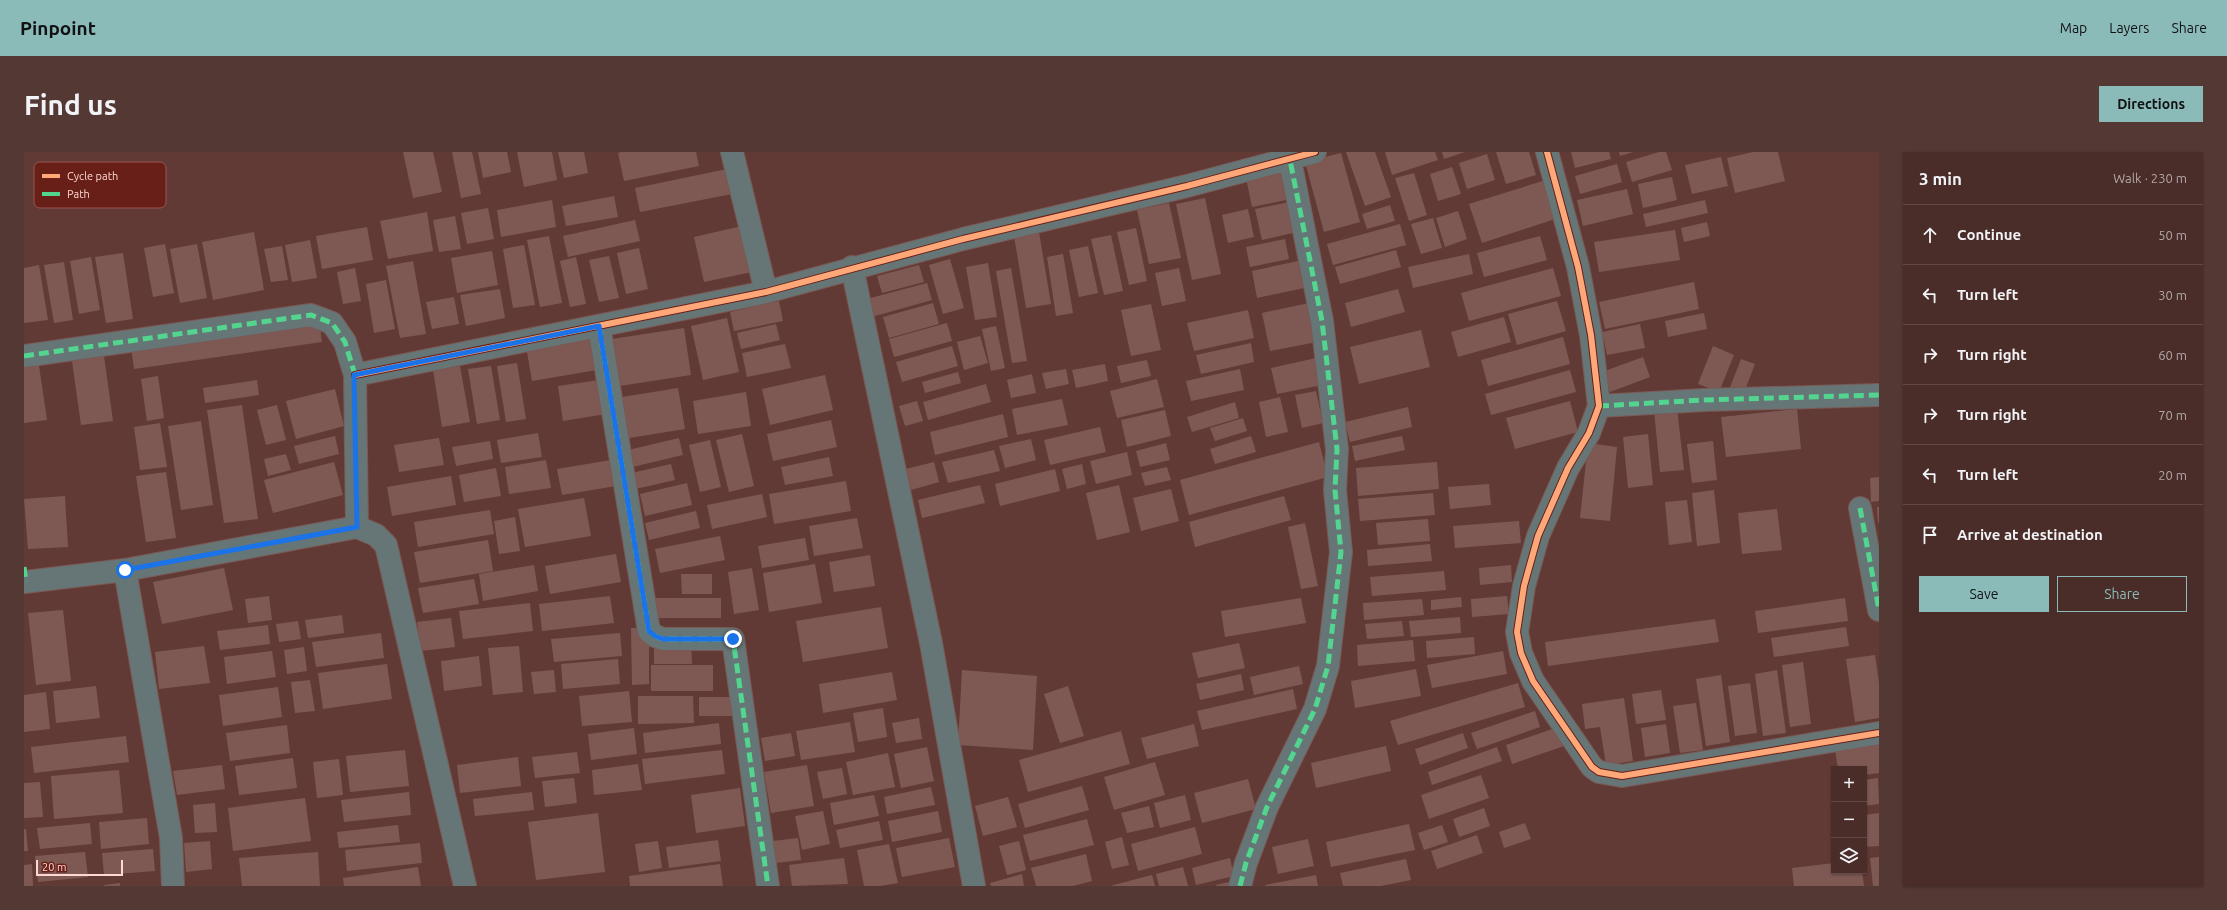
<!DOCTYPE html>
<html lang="en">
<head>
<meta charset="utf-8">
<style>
  :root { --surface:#4a2c28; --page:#543834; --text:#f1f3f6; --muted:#b2a7a8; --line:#614845; --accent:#8bbbb9 }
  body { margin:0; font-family:Ubuntu,sans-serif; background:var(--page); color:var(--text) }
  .controls { position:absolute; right:12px; bottom:12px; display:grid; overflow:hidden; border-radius:0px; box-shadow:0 1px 3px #0004 }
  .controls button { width:36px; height:36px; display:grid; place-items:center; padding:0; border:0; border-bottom:1px solid var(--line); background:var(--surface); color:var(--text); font:20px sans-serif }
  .scale { position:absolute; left:12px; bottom:10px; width:87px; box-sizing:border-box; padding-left:4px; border:2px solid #fdd8d2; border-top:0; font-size:11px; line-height:14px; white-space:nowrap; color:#fdd8d2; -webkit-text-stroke:3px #681f17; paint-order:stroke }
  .stop { position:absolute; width:12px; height:12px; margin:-9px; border:3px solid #1a73e8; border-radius:50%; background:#fff }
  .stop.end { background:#1a73e8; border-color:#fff; box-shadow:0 1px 4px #0008 }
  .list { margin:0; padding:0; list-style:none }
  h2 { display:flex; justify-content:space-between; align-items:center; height:52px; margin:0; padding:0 16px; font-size:17px }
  h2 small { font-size:13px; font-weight:400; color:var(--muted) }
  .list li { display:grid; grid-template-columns:26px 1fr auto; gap:12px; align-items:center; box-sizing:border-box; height:60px; padding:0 16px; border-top:1px solid var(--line) }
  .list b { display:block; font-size:15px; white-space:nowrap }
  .list em { font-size:13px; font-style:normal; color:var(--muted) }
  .actions { display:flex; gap:8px; padding:12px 16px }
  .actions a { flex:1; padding:9px 0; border:1px solid var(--accent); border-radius:0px; text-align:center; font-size:14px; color:var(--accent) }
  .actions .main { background:var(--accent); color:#111 }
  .icon { flex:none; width:22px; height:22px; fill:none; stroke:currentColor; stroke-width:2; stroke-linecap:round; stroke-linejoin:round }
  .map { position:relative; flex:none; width:1855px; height:734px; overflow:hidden; border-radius:0px }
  header { display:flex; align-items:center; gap:24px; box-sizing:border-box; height:56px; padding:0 20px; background:var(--accent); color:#111 }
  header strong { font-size:19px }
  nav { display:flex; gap:22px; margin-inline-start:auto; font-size:14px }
  .intro { display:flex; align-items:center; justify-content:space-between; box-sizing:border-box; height:96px; padding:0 24px }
  h1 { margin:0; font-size:28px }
  .button { padding:10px 18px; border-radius:0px; background:var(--accent); color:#111; font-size:14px; font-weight:700 }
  main { display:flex; gap:24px; padding:0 24px }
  aside { flex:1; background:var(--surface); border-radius:0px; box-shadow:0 1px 3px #0004 }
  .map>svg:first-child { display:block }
</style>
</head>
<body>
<header>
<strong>Pinpoint</strong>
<nav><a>Map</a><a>Layers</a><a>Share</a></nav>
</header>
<div class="intro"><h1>Find us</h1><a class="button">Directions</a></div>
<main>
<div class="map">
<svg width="1855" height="734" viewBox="0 0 1855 734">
  <rect width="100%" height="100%" fill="#623a35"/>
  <!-- building -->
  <path fill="#7e5954" d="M379 0H409L418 40 389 46Z
    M428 0H448L457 42 437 46Z
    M454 0H483L487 20 459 26Z
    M493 0H528L533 28 500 35Z
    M534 0H560L564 21 540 26Z
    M597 0H672L675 14 600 29 594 1Z
    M1322 0H1351L1367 45 1341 54Z
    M1361 0H1411L1414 8 1368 23Z
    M1418 0H1441L1420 7Z
    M1472 0H1505L1512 23 1482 32Z
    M1547 0H1585L1587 7 1551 16Z
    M1595 0H1609L1596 4Z
    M1635 0H1642L1648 18 1608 30 1602 10Z
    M1729 0H1754L1761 29 1711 41 1703 6Z
    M1317 1 1336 70 1300 80 1281 10Z
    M1463 2 1471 28 1443 37 1435 11Z
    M1697 5 1704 34 1668 42 1661 13Z
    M1593 12 1598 30 1556 42 1551 24Z
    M1260 13 1267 47 1228 55 1221 21Z
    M1428 15 1437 42 1414 49 1406 22Z
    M703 17 708 42 616 60 611 36Z
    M1390 21 1403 63 1385 69 1371 26Z
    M1648 25 1653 48 1619 56 1614 32Z
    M1522 28 1534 66 1458 91 1445 52Z
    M1603 37 1609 62 1559 74 1553 48Z
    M590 44 594 65 542 74 538 54Z
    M1181 46 1197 122 1168 128 1152 52Z
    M528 48 532 75 477 85 473 58Z
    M1681 48 1684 61 1622 75 1619 62Z
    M1266 50 1273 80 1238 88 1231 57Z
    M1145 51 1157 106 1125 112 1113 58Z
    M1366 53 1371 69 1343 77 1338 62Z
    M464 56 470 87 443 92 437 61Z
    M1224 57 1230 85 1204 91 1198 63Z
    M1434 59 1443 87 1421 95 1412 66Z
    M403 60 409 99 364 107 356 69Z
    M431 64 437 97 415 100 409 68Z
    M1409 66 1418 96 1397 102 1387 72Z
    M611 68 616 89 544 105 539 84Z
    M1683 70 1686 84 1660 90 1657 76Z
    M1376 72 1382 93 1309 113 1303 92Z
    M718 74 728 120 680 130 670 85Z
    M343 75 349 108 298 117 292 84Z
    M1112 76 1123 129 1105 133 1093 80Z
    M1651 78 1656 108 1575 120 1570 90Z
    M230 80 240 138 189 148 178 90Z
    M1015 80 1027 152 1002 156 990 84Z
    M1087 83 1099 139 1080 143 1067 87Z
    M525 84 538 151 516 155 503 88Z
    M1516 84 1523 108 1460 125 1453 101Z
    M1261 87 1265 107 1226 115 1222 95Z
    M286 88 293 126 268 130 261 93Z
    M141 92 150 141 129 145 120 96Z
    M173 92 183 146 156 151 146 97Z
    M500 93 511 153 489 156 479 97Z
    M258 94 264 128 247 130 240 97Z
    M1064 94 1074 141 1055 145 1045 98Z
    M615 96 624 137 602 142 593 101Z
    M1372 98 1377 115 1316 132 1311 115Z
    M468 99 474 133 433 141 427 106Z
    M99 101 109 167 82 171 71 105Z
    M1039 102 1049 161 1032 164 1023 105Z
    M1445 102 1449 122 1389 136 1384 115Z
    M585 104 595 146 575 150 565 108Z
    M67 105 76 158 55 162 46 109Z
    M552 105 562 152 546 155 536 109Z
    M926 107 940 156 919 162 905 113Z
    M389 109 402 182 376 186 362 114Z
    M1274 109 1280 136 1233 146 1228 119Z
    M40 110 49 168 30 171 20 113Z
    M964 111 973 165 951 168 942 115Z
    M15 113 24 168 0 171V116Z
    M895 113 900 130 858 141 853 124Z
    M331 116 337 149 319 152 313 120Z
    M987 116 1003 209 988 211 972 119Z
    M1155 116 1162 149 1138 154 1131 121Z
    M1529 116 1537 144 1445 169 1437 141Z
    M362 128 371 177 350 181 342 132Z
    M1670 130 1675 157 1581 177 1575 150Z
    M903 131 908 148 844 166 839 148Z
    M476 137 481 166 442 174 436 143Z
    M1374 137 1381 160 1327 175 1321 151Z
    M430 145 435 172 408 177 402 150Z
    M755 149 759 169 710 179 706 160Z
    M1533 149 1542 179 1493 193 1484 162Z
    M909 151 915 172 865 186 859 165Z
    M1285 151 1293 190 1246 199 1238 161Z
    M1127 152 1137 198 1107 204 1097 158Z
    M1224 158 1230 186 1170 199 1163 171Z
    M1680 161 1683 177 1644 185 1641 169Z
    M1480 165 1487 190 1434 205 1427 180Z
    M703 166 715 220 679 228 667 174Z
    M295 168 298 190 110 217 107 195Z
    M923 171 928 189 870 205 865 187Z
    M752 172 756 188 717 197 713 181Z
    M1616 172 1621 196 1583 203 1578 180Z
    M972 174 981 216 967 219 958 177Z
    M660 176 667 223 589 235 581 188Z
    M1397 178 1406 215 1335 232 1326 195Z
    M567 184 573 218 508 229 502 194Z
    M956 184 964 211 940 218 933 190Z
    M1539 185 1546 212 1464 234 1457 208Z
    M1227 191 1230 210 1177 222 1172 203Z
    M761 192 767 216 723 225 718 201Z
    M928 194 934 214 878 230 872 210Z
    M1689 194 1710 203 1695 240 1674 232Z
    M80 204 89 269 57 273 48 209Z
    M1619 205 1626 225 1586 240 1578 220Z
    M1292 206 1298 233 1253 242 1247 216Z
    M14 207 23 268 0 271V210Z
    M1717 207 1731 212 1719 243 1705 238Z
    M1123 208 1127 224 1097 231 1093 214Z
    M493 211 502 267 482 270 473 214Z
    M1081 212 1084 229 1052 236 1048 218Z
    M436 214 446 270 418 275 409 218Z
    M467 214 476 268 453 272 444 217Z
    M1042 217 1045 232 1022 237 1018 221Z
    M1216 217 1220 238 1167 249 1162 229Z
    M1546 218 1552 240 1467 263 1461 242Z
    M934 220 937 231 901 241 898 230Z
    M1008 222 1012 241 987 246 983 228Z
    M801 223 809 258 746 273 738 237Z
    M134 224 140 266 123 269 117 227Z
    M582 227 588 261 539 269 534 234Z
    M1133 227 1140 255 1093 266 1086 239Z
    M233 228 235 243 181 251 179 236Z
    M962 232 967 250 904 268 899 250Z
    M654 236 661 277 599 287 592 246Z
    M311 237 320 274 272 287 262 249Z
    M1292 239 1299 271 1278 276 1271 243Z
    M722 240 727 274 674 282 669 249Z
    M1256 245 1264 280 1242 285 1235 250Z
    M1038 247 1044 273 993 283 988 257Z
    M893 249 899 269 881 274 875 254Z
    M1546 249 1554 280 1491 297 1482 266Z
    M1211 250 1215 266 1168 280 1163 265Z
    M218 253 234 367 200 371 183 258Z
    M253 253 262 288 242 293 233 258Z
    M1384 255 1388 275 1326 290 1321 270Z
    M1653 256 1660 318 1636 320 1630 258Z
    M1773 257 1777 297 1702 305 1697 265Z
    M1141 258 1147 284 1103 295 1097 268Z
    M979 262 984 285 911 303 906 280Z
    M1219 266 1223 279 1191 289 1186 276Z
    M807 268 813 295 749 309 743 282Z
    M177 269 189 353 157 358 144 274Z
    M136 271 143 315 116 318 110 275Z
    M1076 275 1082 300 1026 313 1020 288Z
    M514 281 518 305 477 311 473 288Z
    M718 282 730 334 705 340 692 288Z
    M1624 282 1629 333 1604 336 1599 285Z
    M311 284 315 302 275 312 270 294Z
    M1227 284 1232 300 1191 312 1186 297Z
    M1378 284 1381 298 1331 309 1328 294Z
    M415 286 420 313 375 320 370 293Z
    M655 286 659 303 604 316 600 299Z
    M1007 287 1012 308 981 316 975 294Z
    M686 288 697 335 676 340 665 293Z
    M466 289 469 307 432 314 428 295Z
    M1689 289 1693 328 1668 331 1663 292Z
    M1295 290 1304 325 1165 363 1156 328Z
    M1142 291 1146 308 1116 315 1112 299Z
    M1564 291 1593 295 1586 369 1556 366Z
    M970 298 976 319 924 331 918 310Z
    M1103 300 1108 323 1072 332 1066 309Z
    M262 302 267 318 244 324 240 307Z
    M805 305 809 324 761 333 757 315Z
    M522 308 527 336 485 342 481 315Z
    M587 308 592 334 538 343 533 317Z
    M310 310 319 343 249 361 240 328Z
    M910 310 915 330 887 338 882 317Z
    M1413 310 1415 337 1334 344 1332 316Z
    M647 312 651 328 607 338 603 322Z
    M1058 312 1062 332 1043 337 1038 317Z
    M1143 315 1147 328 1121 334 1117 321Z
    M472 316 477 344 440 350 435 323Z
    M1031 317 1036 339 976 354 971 332Z
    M142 320 152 386 122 390 112 324Z
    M427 324 432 353 368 364 363 335Z
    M1855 325V349L1847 350 1846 326Z
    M822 329 827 359 750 372 745 342Z
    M663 331 668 353 621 364 616 342Z
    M1465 332 1467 353 1426 357 1424 335Z
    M956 333 961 351 898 366 894 348Z
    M1095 333 1106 380 1073 388 1062 341Z
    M1147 337 1155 369 1117 379 1109 346Z
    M1690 338 1696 391 1673 394 1668 341Z
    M1409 341 1411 363 1336 369 1334 347Z
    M738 342 743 365 688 377 683 353Z
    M41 344 44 395 4 397 0 347Z
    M1260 344 1267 368 1171 395 1165 370Z
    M560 346 567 384 501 395 494 357Z
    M1663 348 1668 390 1645 393 1641 350Z
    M1853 355H1855V371H1854Z
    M1753 357 1758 398 1718 402 1714 361Z
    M466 358 470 382 394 395 390 370Z
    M672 359 676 376 625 388 621 371Z
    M491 365 496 399 475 402 470 369Z
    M833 366 839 396 790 404 785 374Z
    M1404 367 1406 389 1354 393 1352 371Z
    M1495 369 1497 391 1431 396 1429 374Z
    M1281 371 1294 434 1277 437 1264 375Z
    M696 384 701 408 636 421 631 397Z
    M781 386 785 408 738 416 734 394Z
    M464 388 469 419 396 431 390 400Z
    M1406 392 1408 409 1344 414 1343 398Z
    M592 402 597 430 526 442 521 414Z
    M846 403 851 434 810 440 805 410Z
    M791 412 798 451 745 460 739 421Z
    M510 413 514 439 459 449 455 422Z
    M1487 413 1488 430 1456 433 1455 416Z
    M200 416 209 458 138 472 129 430Z
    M728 416 735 458 710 462 704 420Z
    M1420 419 1422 438 1348 444 1346 425Z
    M657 422H688V442H658Z
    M450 427 455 452 399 461 394 436Z
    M245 444 248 468 224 471 221 447Z
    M586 444 590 471 518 479 515 452Z
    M1483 444 1485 462 1448 465 1447 447Z
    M1437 445 1438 455 1407 458V448Z
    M630 446H697V466H630Z
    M1277 446 1282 471 1201 485 1197 459Z
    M1821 446 1824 469 1734 481 1731 459Z
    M1398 447 1400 463 1340 468 1339 451Z
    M506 451 509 479 439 487 435 459Z
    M857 455 864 496 779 510 772 469Z
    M39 458 47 529 12 533 4 461Z
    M318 463 320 481 284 486 281 468Z
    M1436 465 1437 481 1387 485 1385 469Z
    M427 466 431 495 397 499 393 470Z
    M1691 467 1695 490 1524 514 1521 490Z
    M274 469 277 487 255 490 252 472Z
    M1378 469 1380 484 1343 487 1341 472Z
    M244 473 246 492 196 498 193 479Z
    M1822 475 1825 494 1750 505 1747 486Z
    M607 476H625V532L608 533Z
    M357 481 360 506 292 515 288 490Z
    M596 481 598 504 530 510 527 487Z
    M1450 485 1451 502 1403 506 1402 489Z
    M1389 488 1391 509 1334 514 1333 493Z
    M667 489 668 512H630V490Z
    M1215 491 1221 516 1174 526 1168 501Z
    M180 494 186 531 135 537 131 500Z
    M495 494 499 540 469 543 464 496Z
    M280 495 283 519 263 522 260 498Z
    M248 499 252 525 203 532 200 505Z
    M1479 499 1483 522 1408 536 1403 513Z
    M1851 503 1855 531V566L1831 570 1822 507Z
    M455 504 458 534 420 539 417 509Z
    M594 507 596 532 539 537 537 512Z
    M1779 510 1787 572 1766 575 1758 513Z
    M363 512 368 547 299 557 294 521Z
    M627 513H689V539H627Z
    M1275 514 1279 532 1230 543 1226 525Z
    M1392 517 1397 544 1331 556 1327 529Z
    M530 518 532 540 510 542 507 520Z
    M938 518 1013 524 1009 598 934 593Z
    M1753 518 1762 581 1739 584 1731 522Z
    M868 520 873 548 799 561 795 532Z
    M1217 522 1220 538 1176 548 1172 532Z
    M1697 523 1706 590 1682 594 1672 527Z
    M286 528 291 559 271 561 267 530Z
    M1494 531 1501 555 1374 593 1366 569Z
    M1726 531 1733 581 1711 584 1704 534Z
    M72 534 76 566 32 571 29 539Z
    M1044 534 1060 584 1036 591 1020 542Z
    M254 535 258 565 199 574 195 543Z
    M1269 537 1273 557 1178 578 1173 559Z
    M1637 538 1642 568 1612 572 1608 542Z
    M605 539 608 570 558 574 555 544Z
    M22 540 26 577 0 580V543Z
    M614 544H669L670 571 614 572Z
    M675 545H707L708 564H675Z
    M1600 546 1609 609 1582 613 1576 575 1561 577 1558 552Z
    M1672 551 1679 598 1656 601 1649 554Z
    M859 556 863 585 834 590 829 561Z
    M1511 559 1516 575 1453 597 1447 581Z
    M895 566 898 587 872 591 868 571Z
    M826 570 831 600 777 608 772 579Z
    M695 571 697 592 621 601 619 581Z
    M1170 572 1175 594 1123 607 1117 586Z
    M1642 572 1646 601 1621 605 1617 576Z
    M263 573 266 601 206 609 202 581Z
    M1537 574 1543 593 1488 612 1482 593Z
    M610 576 613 602 567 608 564 582Z
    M1097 579 1106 612 1004 640 995 608Z
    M767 581 771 604 741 609 737 586Z
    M1439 581 1444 596 1396 613 1391 597Z
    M102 584 105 610 10 621 7 595Z
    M1855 592V621L1840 623V617H1814L1811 597Z
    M1362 594 1367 619 1292 636 1287 611Z
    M903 595 910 629 877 636 870 602Z
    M1473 595 1478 609 1408 633 1404 620Z
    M381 598 385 634 326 640 322 604Z
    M698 598 701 622 621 632 618 607Z
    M553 600 556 621 511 626 508 605Z
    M864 601 871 635 829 643 822 610Z
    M494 605 497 634 436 641 433 613Z
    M269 606 273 636 215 643 211 614Z
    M315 607 319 643 293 646 289 610Z
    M1131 610 1141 643 1090 658 1080 625Z
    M614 612 618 638 570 643 568 618Z
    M198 613 201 637 153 643 149 619Z
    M783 613 790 654 747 661 740 620Z
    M818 616 823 642 799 647 793 620Z
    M95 618 99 661 30 667 27 624Z
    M1457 623 1465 646 1405 667 1397 643Z
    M550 626 553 651 521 655 518 629Z
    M1854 626 1855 652 1840 654V628Z
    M1224 627 1232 657 1178 671 1170 641Z
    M16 630 19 665 0 666V631Z
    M1058 634 1065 658 1001 676 994 652Z
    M907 635 911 653 863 662 860 645Z
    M716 636 721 674 672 681 667 643Z
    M385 640 387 663 320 670 317 648Z
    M508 640 510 658 451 664 449 647Z
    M850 643 855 664 810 673 806 651Z
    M1161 643 1167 668 1136 676 1130 651Z
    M984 645 993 675 959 684 951 654Z
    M281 646 287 689 209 699 204 656Z
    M191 651 193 680 171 681 169 653Z
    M1125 654 1130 675 1103 681 1097 661Z
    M1460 656 1466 674 1435 685 1429 667Z
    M799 659 806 692 778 698 771 664Z
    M914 659 918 680 868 690 864 669Z
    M574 661 581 720 512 728 504 670Z
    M1855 661V694L1840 695V663Z
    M123 666 125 692 77 697 75 670Z
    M1063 667 1070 693 1006 709 999 683Z
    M855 669 859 688 816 696 812 678Z
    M66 671 68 692 16 697 13 676Z
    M1501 671 1507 687 1480 696 1475 680Z
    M1385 672 1391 698 1307 715 1302 690Z
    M374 673 376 690 315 696 313 680Z
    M1418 673 1424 690 1400 698 1394 681Z
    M1171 675 1178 702 1114 719 1107 692Z
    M0 677H2L4 699H0Z
    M1453 683 1459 701 1413 717 1407 699Z
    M1098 685 1105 713 1088 717 1081 690Z
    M774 686 777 708 752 711 749 689Z
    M925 686 931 715 878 725 872 696Z
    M1284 687 1290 714 1254 722 1248 695Z
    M694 688 697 709 645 716 642 695Z
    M186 689 188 717 162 720 160 691Z
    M634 689 638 716 615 720 611 692Z
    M995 689 1002 718 983 723 975 694Z
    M396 691 398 711 323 719 321 698Z
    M865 692 874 731 856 734H840L833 698Z
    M129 697 131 719 80 723 78 701Z
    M61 700 64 725 14 730 11 704Z
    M294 700 296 734H218L215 706Z
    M1062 702 1068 729 1049 734H1012L1007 716Z
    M1855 705V734H1849L1846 706Z
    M820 706 824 732 768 734 765 713Z
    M1206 706 1210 724 1172 733 1168 716Z
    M1382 707 1387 728 1357 734H1319L1316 721Z
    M1810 711V719H1838L1840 734H1770L1768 716Z
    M8 712 9 734H0V713Z
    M696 712 699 734H606L605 724Z
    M394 715 397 734H320L319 726Z
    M1159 715 1164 734H1135L1132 722Z
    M998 722 1000 734H967L966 731Z
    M1128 723 1131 734H1086Z
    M1292 723 1294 734H1241V733Z
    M1204 730 1205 734H1192V733Z
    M96 731V734H80V733Z"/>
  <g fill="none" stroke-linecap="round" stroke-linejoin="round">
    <!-- minor casing -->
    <g stroke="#7b5955" stroke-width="24">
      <path id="minor" d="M708 0 742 140
        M1523 0 1554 115 1567 183 1575 254 1565 281 1544 316 1514 384 1500 434 1493 480 1497 501 1509 529 1568 615 1575 620 1598 624 1855 581
        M828 115 907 491 950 734
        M575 174 625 479 631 484 639 487H709L744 734
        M0 204 287 163 308 171 321 190 331 223 333 375 352 383 362 393 441 734
        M331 223 742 140 939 87 1163 34 1291 0
        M1575 254 1680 248 1855 243
        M1836 356 1855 458
        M101 418 147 686 149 734
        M0 430 101 418 333 375
        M1216 734 1222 711 1243 655 1291 557 1304 514 1317 400 1311 338 1313 297 1298 169 1266 8"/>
    </g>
    <!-- minor -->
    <use href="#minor" stroke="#667576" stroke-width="22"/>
    <!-- quiet -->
    <path stroke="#53d58f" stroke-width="5" stroke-dasharray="10 5" stroke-linecap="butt" d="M575 174 625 479 631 484 639 487H709L744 734
      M0 204 287 163 308 171 321 190 331 223
      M1575 254 1680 248 1855 243
      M1836 356 1855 458
      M0 415 2 430
      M1216 734 1222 711 1243 655 1291 557 1304 514 1317 400 1311 338 1313 297 1298 169 1266 8"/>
    <!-- cycleway casing -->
    <g stroke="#681f17" stroke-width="8">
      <path id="cycleway" d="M1523 0 1554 115 1567 183 1575 254 1565 281 1544 316 1514 384 1500 434 1493 480 1497 501 1509 529 1568 615 1575 620 1598 624 1855 581
        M331 223 742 140 939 87 1163 34 1291 0"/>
    </g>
    <!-- cycleway -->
    <use href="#cycleway" stroke="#fea87a" stroke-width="6"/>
  </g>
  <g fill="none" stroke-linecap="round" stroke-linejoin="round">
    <!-- route -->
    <path stroke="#1a73e8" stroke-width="5" d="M101 418 333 375 330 223 575 174 625 479 631 484 639 487H709"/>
  </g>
  <!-- legend -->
  <rect x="10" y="10" width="132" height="46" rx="6" fill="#681f17" stroke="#95564f" stroke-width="1"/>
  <rect x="18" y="22" width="18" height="4" fill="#fea87a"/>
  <rect x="18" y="40" width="18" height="4" fill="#53d58f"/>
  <g font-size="11" fill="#fdd8d2">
    <text x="43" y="28">Cycle path</text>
    <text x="43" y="46">Path</text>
  </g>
</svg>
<div class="controls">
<button>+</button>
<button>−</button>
<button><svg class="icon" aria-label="layers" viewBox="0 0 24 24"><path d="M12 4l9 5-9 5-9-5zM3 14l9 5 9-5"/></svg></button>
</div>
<div class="scale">20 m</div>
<div class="stop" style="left:101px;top:418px"></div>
<div class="stop end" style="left:709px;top:487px"></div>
</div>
<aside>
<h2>3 min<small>Walk · 230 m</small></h2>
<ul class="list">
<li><svg class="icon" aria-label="ahead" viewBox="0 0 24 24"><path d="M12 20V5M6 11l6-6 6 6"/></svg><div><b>Continue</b></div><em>50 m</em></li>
<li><svg class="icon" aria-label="left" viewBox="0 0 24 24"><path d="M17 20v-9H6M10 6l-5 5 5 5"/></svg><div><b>Turn left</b></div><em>30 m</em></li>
<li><svg class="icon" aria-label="right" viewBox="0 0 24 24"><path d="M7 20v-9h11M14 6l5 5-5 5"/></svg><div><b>Turn right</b></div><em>60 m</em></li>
<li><svg class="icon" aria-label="right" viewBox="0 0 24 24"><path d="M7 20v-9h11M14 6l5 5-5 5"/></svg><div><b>Turn right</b></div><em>70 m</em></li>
<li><svg class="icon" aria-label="left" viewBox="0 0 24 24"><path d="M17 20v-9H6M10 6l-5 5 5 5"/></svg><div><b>Turn left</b></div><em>20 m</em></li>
<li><svg class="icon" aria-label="arrive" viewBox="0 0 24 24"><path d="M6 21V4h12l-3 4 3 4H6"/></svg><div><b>Arrive at destination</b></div></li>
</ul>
<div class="actions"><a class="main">Save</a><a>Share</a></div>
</aside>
</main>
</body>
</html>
